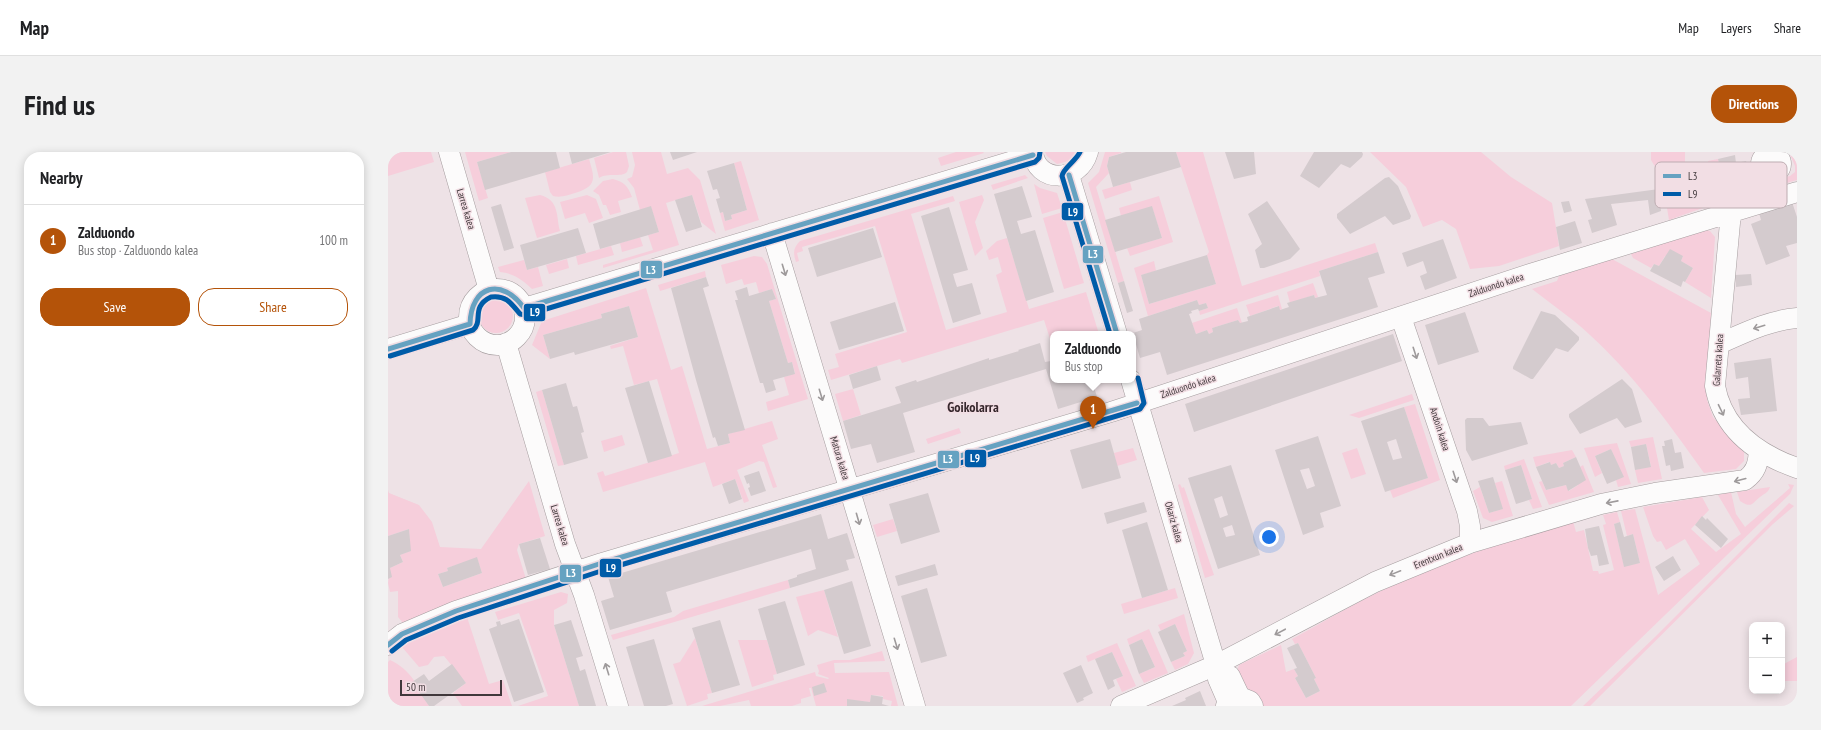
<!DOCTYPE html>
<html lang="en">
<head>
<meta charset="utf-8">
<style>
  :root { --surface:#fff; --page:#f2f2f2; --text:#202124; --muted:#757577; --line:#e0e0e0; --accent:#b45309 }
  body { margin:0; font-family:"PT Sans Narrow",sans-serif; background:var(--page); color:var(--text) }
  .controls { position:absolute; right:12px; bottom:12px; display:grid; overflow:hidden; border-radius:8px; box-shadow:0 2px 10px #0003 }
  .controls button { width:36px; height:36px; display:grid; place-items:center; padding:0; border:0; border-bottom:1px solid var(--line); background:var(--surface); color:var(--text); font:20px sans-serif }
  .scale { position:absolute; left:12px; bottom:10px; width:102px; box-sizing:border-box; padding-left:4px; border:2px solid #40383b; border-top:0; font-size:11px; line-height:14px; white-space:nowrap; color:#40383b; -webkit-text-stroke:3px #f2dee4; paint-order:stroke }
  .you { position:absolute; left:881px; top:385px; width:14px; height:14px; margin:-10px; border:3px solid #fff; border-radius:50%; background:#1a73e8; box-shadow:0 0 0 6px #1a73e833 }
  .badge { display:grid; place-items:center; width:26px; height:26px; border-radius:50%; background:var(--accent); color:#fff; font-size:13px; font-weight:700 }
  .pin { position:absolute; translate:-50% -33px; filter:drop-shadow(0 1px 2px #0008) }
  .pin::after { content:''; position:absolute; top:21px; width:14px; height:12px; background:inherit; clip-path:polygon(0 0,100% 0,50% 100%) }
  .popup { position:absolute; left:662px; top:179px; width:86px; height:52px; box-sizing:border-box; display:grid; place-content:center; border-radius:8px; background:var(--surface); filter:drop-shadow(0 1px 3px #0005); font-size:13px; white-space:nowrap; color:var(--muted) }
  .popup b { font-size:15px; color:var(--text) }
  .popup::after { content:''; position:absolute; left:50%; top:100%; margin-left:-8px; border:8px solid transparent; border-top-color:var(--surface) }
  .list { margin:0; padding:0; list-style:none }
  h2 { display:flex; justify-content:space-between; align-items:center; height:52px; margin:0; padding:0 16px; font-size:17px }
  h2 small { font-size:13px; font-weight:400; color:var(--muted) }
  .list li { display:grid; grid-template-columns:26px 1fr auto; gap:12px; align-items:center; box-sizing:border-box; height:72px; padding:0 16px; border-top:1px solid var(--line) }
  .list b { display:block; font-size:15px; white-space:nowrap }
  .list p { margin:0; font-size:13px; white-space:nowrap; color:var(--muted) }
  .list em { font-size:13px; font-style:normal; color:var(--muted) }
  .actions { display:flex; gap:8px; padding:12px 16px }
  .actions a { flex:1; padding:9px 0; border:1px solid var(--accent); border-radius:16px; text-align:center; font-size:14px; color:var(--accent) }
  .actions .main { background:var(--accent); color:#fff }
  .map { position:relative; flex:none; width:1409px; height:554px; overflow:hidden; border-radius:16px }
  header { display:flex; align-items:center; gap:24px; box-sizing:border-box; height:56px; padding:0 20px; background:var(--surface); border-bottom:1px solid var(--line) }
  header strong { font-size:19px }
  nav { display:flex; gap:22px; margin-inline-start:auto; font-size:14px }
  .intro { display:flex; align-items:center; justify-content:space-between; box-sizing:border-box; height:96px; padding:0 24px }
  h1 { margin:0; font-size:28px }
  .button { padding:10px 18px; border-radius:16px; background:var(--accent); color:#fff; font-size:14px; font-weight:700 }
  main { display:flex; gap:24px; padding:0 24px }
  aside { flex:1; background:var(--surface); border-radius:16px; box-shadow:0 2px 10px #0003 }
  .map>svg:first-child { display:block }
</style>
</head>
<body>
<header>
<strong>Map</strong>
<nav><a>Map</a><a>Layers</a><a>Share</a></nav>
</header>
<div class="intro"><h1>Find us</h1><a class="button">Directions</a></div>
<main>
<aside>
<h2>Nearby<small></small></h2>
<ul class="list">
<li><span class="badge">1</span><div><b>Zalduondo</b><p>Bus stop · Zalduondo kalea</p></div><em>100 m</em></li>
</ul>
<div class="actions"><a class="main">Save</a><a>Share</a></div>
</aside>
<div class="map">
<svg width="1409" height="554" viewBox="0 0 1409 554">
  <rect width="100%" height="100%" fill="#eee2e6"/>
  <!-- green -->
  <path fill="#f6cedb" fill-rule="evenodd" d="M0 0H43L46 10 0 24Z
    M77 0H123L89 10 100 46 91 49Z
    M225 0H238L241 14 239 20C233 26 220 20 211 26L206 6Z
    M244 0H273L279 22 300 16 312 28 328 82 313 70 304 43 278 51 291 93 215 116V113L265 98 260 83 271 80 263 55 252 58 246 36 239 27 244 25 247 13Z
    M568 0H595L596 1 553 14 550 6Z
    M657 0H687C683 9 678 10 669 12L659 4Z
    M717 0H733V1L721 5 719 14 721 21 708 35 736 129 730 131 700 31 711 20Z
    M788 0H815L854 134 987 91 990 100 931 119 932 124 812 163 811 159 820 156 818 151 811 153 809 148 760 164 746 116 766 109 768 119 753 123 761 152 828 132 819 103 821 100Z
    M982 0H1093L1123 25 1164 51 1171 94 1111 114 1082 117 1068 77 1054 68 1035 75 1018 35Z
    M1263 0H1297V16L1271 21 1263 8Z
    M1401 0 1409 2V28L1381 36 1379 30 1402 24 1407 20V14Z
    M201 7C207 27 209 34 187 41 180 43 173 46 165 44L162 40 157 20Z
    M1330 7 1339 45 1327 47 1320 9Z
    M353 9 371 68 337 79 332 61 335 60 337 69 344 67 343 63 359 58 346 11Z
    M1314 11 1323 53 1281 68 1277 44 1306 42 1304 12Z
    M637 23 640 26 605 38 603 33Z
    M225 27C236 30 240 34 244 45L230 49 233 60 222 63 218 53H215L211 43 205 39 215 29Z
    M742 30 744 38 717 47 714 38Z
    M646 32 652 36 669 41 674 56 654 62Z
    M152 43C172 48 168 65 172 79L149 86 137 46Z
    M199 43 208 47 215 66 201 71 197 61 177 67 172 50Z
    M594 43 596 48 587 70 595 96 587 104 571 50Z
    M565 44 567 49 523 62 558 178 619 160 608 123 614 120 610 105 601 108 598 99 609 89 619 86 641 157 698 140 711 182H665V196L656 168 514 211 512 207 443 228 440 218 451 215 447 202 519 180 487 74 414 95 415 99 409 101 411 109 408 110C405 101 405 96 412 89Z
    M771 44 785 90 742 104 739 96 774 86 764 55 733 64 731 56Z
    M675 60 696 131 676 137 655 66Z
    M1318 78 1322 79 1327 85 1323 146 1297 130 1305 116 1293 109 1295 104H1277L1271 114 1266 112 1263 116 1245 106 1243 102Z
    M252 85 255 94 234 100 232 91Z
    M223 94 226 103 190 113 188 104Z
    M366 104 374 105 379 112 420 247 380 259 378 250 401 243 396 225 407 221 404 210 400 211 381 149 388 147 384 137 371 141 368 130 356 133 354 127 338 132 333 113Z
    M179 107 181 116 161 122 158 113Z
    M1224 107 1323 161 1319 248 1325 265 1356 300V309L1348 317 1316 321C1278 267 1237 211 1186 169 1172 158 1158 148 1144 137L1169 129 1171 124Z
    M136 108 139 118 150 115 155 134 144 137C135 128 125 121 112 120L110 115Z
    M317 119 318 125 272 139 270 133Z
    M925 131 930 145 927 146 926 143 902 151 899 140Z
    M258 136 283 218 294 214 319 297 342 291 340 282 384 269 390 287 374 293 389 335 385 336 376 310 371 309 349 318 361 349 356 351 347 327 325 335 317 310 215 340 209 321 215 319 217 324 291 301 269 227 246 233 235 194 223 197 222 194 250 185 241 154 213 162 214 166 155 183 162 207 144 193 154 169Z
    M890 143 894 157 892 158 890 154 862 164 858 153Z
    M91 164a17 17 0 1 1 34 0a17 17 0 1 1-34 0Z
    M849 156 854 171H852L850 168 824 176 825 180 821 182 819 178 808 182 804 171Z
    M465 237 473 263 455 269 447 242Z
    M154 238 176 313 170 314 148 240Z
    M1024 242 1026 248 971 266 961 263Z
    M1027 252 1052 328 1005 346 1002 338 1040 326 1016 255Z
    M571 276 573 281 540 292 538 287Z
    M234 283 237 293 216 300 213 289Z
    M1265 285 1274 327 1250 331 1247 318 1263 314 1258 292 1243 295 1241 289Z
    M1229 291 1243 332 1230 335 1228 328 1235 325 1223 297 1207 304 1214 321 1207 325 1196 296Z
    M745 296 749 308 729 314 726 301Z
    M969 296 978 322 963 327 954 301Z
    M1184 298 1188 305 1175 311 1176 314 1171 316 1168 311 1163 313 1161 310 1148 315 1145 305Z
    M1136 307 1154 355 1145 357 1141 348 1144 347 1133 313 1117 318 1116 314Z
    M1195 313 1206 340 1161 353 1151 330 1154 329 1158 338 1178 333 1181 339 1190 333 1192 315Z
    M141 329 157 384 131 392 129 398 138 427 15 471 10 465V439L2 440 0 431 2 416 15 410 12 403 22 399 21 377 0 384V338L1 341 31 353 44 370 52 395 93 397ZM89 406 94 421 55 435 50 422 60 419 59 416Z
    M1114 329 1125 364 1104 370 1095 366 1085 339 1092 335 1101 361 1114 357 1107 331Z
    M792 332 794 336 796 335 826 423 817 426 790 333Z
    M1400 332 1406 333 1402 342 1183 554H872L855 538 848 522 851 513 893 493 898 520 906 517 910 524 907 526 918 546 932 539 926 527 928 526 910 491 907 492 904 487C937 469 969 450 1003 434 1062 407 1123 388 1185 369L1188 380 1196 378 1205 419H1210L1211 422 1226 418 1215 373 1218 372 1215 363 1229 360 1232 370 1226 372 1236 414 1252 411 1245 382 1239 384 1233 359 1247 357 1270 443 1312 412 1297 387 1278 398 1273 389 1269 390 1265 384 1255 355 1314 345 1321 358 1303 377 1328 400 1353 382 1330 343 1343 340 1348 362 1357 375 1402 336Z
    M1382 335C1380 341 1377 341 1372 345 1364 351 1364 357 1352 349L1349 340Z
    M1401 351 1406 354 1385 372 1202 554H1195L1267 485Z
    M505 367 509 379 489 385 485 373Z
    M400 428 402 436 225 488 223 483 286 465 295 459Z
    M787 436 790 446 736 462 733 452Z
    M436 438 450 485 430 478 420 484 408 445Z
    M173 440 180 442 179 451 166 458V473L191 554H130L160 544 131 461 110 468 107 460Z
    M796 462 806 501 800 512 787 518 783 510 797 504 795 501 799 499 787 472 773 479 770 473Z
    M79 465 101 532 115 528 124 554H74L65 541 78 531 56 504 46 505 40 513 31 515 14 495 30 484Z
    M761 477 780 521 756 531 751 522 767 515 754 487 741 493 739 487Z
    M307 486 324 541 319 542 320 547 299 554 285 512 292 510Z
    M350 488H379L389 522 385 523 386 528 364 535Z
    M729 491 748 534 734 540 728 527 735 524 724 500 700 510 698 504Z
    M494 499 497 509 446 511 447 521 501 520 510 554H503L504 549 495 547V544L483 543 482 550 459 548V554H428L423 536H421L423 544 413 547V551L404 554H363L361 548 332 554H314L427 520 428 524 440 527 441 526 430 522 431 519 429 513 446 508H462Z
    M1409 505V529H1394V513Z
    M2 508C22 517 31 535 41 554H0V510Z"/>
  <!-- building -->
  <path fill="#d4cbce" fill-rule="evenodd" d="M123 0H168L172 16 97 38 89 10Z
    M181 0H223L184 12Z
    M282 0H309L285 8Z
    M738 0H788L793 15 725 35 719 14 721 5Z
    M837 0H866L868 22 846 27Z
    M926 0H974L975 2 974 5 962 16 953 12 931 36 912 24Z
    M1347 3 1348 11 1358 9 1367 38 1339 45 1330 7Z
    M346 11 359 58 343 63 344 67 337 69 335 60 332 61 328 47 332 46 329 37 325 38 319 19Z
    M1001 25 1010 34 1023 64 1022 67 1005 73 997 64 962 82 949 66V62L997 26Z
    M634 34 644 65 629 69 633 82 647 78 666 140 638 149 606 42Z
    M1271 37 1273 59 1262 63 1260 48 1223 52 1229 73 1204 81 1200 68 1204 67 1197 47Z
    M304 43 314 75 298 80 287 48Z
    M879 49 912 97 902 107 876 116H872L867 98 874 92 860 62Z
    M1181 49 1184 59 1176 61 1173 50Z
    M1404 50 1409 65V91L1398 94 1402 104 1378 113 1363 72 1373 68 1371 61Z
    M113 52 126 96 116 99 103 55Z
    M263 54 271 80 212 97 205 72Z
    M764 54 774 86 727 100 717 68Z
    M561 55 580 118 565 122 567 129 569 135 584 131 593 162 565 171 533 64Z
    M1187 69 1194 91 1172 98 1168 75Z
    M190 76 198 101 139 118 132 93Z
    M485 76 494 105 429 125 420 96Z
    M1055 87 1069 126 1037 138 1032 124 1039 121 1035 109 1019 115 1014 101Z
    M1282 97 1295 104 1293 109 1305 116 1297 130 1295 129 1293 135 1262 119 1266 112 1271 114Z
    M990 100 997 121 980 126 990 155 779 223 772 200 752 206 745 182H742L754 178 751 167 809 148 811 153 818 151 820 156 811 159 810 157 803 159 804 161 801 162 808 182 819 178 821 182 825 180 824 176 850 168 852 171 860 169 859 165 891 154 892 158 901 155 899 151 926 143 927 146 939 143 931 119Z
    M819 103 828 132 761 152 753 123Z
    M1363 122 1364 133 1348 135 1347 123Z
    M318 125 321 134 315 136 357 278 340 282 342 291 330 294 327 285 325 286 308 228 283 136Z
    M736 129 745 159 739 161 730 131Z
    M359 135 361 144 384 137 388 147 381 149 400 211 404 210 407 222 385 228 388 238 378 241 375 231H372L347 148H350L347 139Z
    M507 150 516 179 451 198 442 170Z
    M241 154 250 185 187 203 186 200 162 207 155 183 214 166 213 162Z
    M1153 159 1167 163 1191 185V188L1180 200 1168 196 1145 227H1143L1125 217V215Z
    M1077 160 1091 200 1050 213 1037 173Z
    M1005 182 1014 209 806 280 797 252Z
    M652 191 657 210 663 209 665 228H704L709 245 670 257 658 217 515 261 527 300 489 311 483 292 463 297 455 269 513 251 507 235 528 228 529 230 601 206V208L631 199 630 198Z
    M1383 206 1389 259 1353 263 1350 247 1362 246 1360 225 1348 227 1346 211Z
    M489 214 493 228 465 237 461 223Z
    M1234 227 1244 237 1254 270 1237 276 1229 266 1192 282 1181 265V262Z
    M261 229 284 304 260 311 237 236Z
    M178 231 185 255 189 254 196 280 193 281 200 306 176 313 154 238Z
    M1016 255 1040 326 997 340 973 269ZM1008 287 1014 306 1005 308 999 290Z
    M1079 266H1095L1101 274 1133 270 1140 292 1084 309 1078 298 1077 268Z
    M930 284 953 354 932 361 936 375 915 383 887 298ZM921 316 927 334 919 337 912 318Z
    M722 287 733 326 694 337 682 298Z
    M1284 287 1287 301 1293 300 1296 316 1283 319 1282 313 1278 314 1274 294H1277L1276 289Z
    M1258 292 1263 315 1247 318 1243 295Z
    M1223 297 1236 325 1219 332 1207 304Z
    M1188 305 1198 328 1180 339 1178 333 1158 338 1148 315 1162 310 1163 313 1168 311 1171 316 1176 314 1175 311Z
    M843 313 872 403 830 417 800 326ZM834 344 840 363 832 366 826 347ZM844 373 847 383 838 385 835 376Z
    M1133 313 1144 347 1128 352 1117 318Z
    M371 319 378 339 363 344 360 336 362 335 361 331 359 332 356 324Z
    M1105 325 1115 357 1101 361 1090 329Z
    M347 327 354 347 341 352 334 332Z
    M540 341 552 380 513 392 501 352Z
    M756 350 759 360 719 372 716 361Z
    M433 362 440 387 459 381 467 406 458 408 461 418 402 436 400 428 409 425V423L428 417 423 397 278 440 284 460 222 478 213 449 226 445 220 425Z
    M1314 364 1318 368 1319 366 1340 387 1333 396 1307 373Z
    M759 370 780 438 754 446 734 378Z
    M1232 370 1236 385 1245 382 1252 411 1236 415 1226 372Z
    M1211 374 1221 412 1211 414 1209 403 1203 404 1200 396 1197 377Z
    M21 377 23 399 12 403 15 410 2 416 4 425 0 427V384Z
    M152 386 162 417 140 423 131 392Z
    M1285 404 1293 418 1276 429 1267 415Z
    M89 405 94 421 55 435 50 422 60 419 59 416Z
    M547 412 550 423 510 434 507 424Z
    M464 429 483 494 456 502 436 438Z
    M539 436 559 504 533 511 513 444Z
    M397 449 417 513 389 522 370 457Z
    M131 467 156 540 126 550 101 477 109 474 108 470 112 469 113 473Z
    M183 468 195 504 188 506 192 519 197 517 208 554H191L166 473Z
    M332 468 352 533 324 541 304 476Z
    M787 472 799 499 795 501 797 504 783 510 770 480Z
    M266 487 285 552 278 554H256L238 495Z
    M754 487 767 515 751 522 741 493Z
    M910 491 928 526 926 527 932 539 918 546 907 526 910 524 906 517 909 516 899 496Z
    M724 500 735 524 725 528 727 534 720 538 707 507Z
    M64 512 78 531 46 554H41L24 530 36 522 41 529Z
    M693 513 705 541 695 546 696 548 689 551 675 521Z
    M436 531 439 540 426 544 424 535Z
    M812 539 818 554H784L798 548 797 546Z
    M483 543 495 545 494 552 501 554H459V547L482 550Z"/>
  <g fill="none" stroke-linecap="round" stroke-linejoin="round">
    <!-- minor casing -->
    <g stroke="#a59d9f" stroke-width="21">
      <path id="minor" d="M61 0 101 138
        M645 0C648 31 691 32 700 0
        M1373 12a10 10 0 1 1 20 0a10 10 0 1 1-20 0Z
        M681 23 729 182
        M1343 60 1327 234C1335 278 1369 302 1409 316
        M384 81 527 554
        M81 165a28 28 0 1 1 56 0a28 28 0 1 1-56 0Z
        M136 156 645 3
        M1013 165 1079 359 1082 374V391
        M118 191 177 392 196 443 230 554
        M1331 192C1356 181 1382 168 1409 166
        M0 197 82 172
        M743 228 828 513 830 527 840 550 838 554
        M0 493 14 482 68 459 214 411 723 260 1142 122 1409 40
        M842 524 852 545 862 549 865 554
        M733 554 828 513 987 430 1082 391 1213 352 1267 341 1357 328C1368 320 1370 312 1371 299"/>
    </g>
    <!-- minor -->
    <use href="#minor" stroke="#fcfbfb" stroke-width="20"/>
    <!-- bus-1 casing -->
    <g stroke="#f2dee4" stroke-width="8">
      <path id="bus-1" d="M681 23 729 182
        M136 156 645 3
        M82 172C83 133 114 125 136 156
        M0 197 82 172
        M0 493 14 482 68 459 214 411 749 251"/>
    </g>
    <!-- bus-2 casing -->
    <g stroke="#f2dee4" stroke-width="8">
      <path id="bus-2" d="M692 0C688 9 675 16 674 24L722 182
        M2 204 85 178C96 169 82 155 103 145 118 143 123 151 132 162L138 163 647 10 651 6 652 0
        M4 499 18 488 70 466 216 418 752 257 756 251 750 226"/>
    </g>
    <!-- bus-1 -->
    <use href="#bus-1" stroke="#66a2c1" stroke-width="5"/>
    <!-- bus-2 -->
    <use href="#bus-2" stroke="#005ca8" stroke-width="5"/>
  </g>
  <!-- one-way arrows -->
  <defs><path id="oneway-shaft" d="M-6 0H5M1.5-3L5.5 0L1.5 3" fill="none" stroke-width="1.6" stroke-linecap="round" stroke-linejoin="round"/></defs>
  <g stroke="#9e9a9b">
    <use href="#oneway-shaft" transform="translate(396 118) rotate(73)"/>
    <use href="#oneway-shaft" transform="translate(1371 175) rotate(163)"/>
    <use href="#oneway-shaft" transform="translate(1027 201) rotate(72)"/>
    <use href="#oneway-shaft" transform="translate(433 243) rotate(73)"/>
    <use href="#oneway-shaft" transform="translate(1333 258) rotate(64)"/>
    <use href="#oneway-shaft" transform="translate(1067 325) rotate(72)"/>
    <use href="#oneway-shaft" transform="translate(1352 328) rotate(165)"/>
    <use href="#oneway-shaft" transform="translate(1224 350) rotate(169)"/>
    <use href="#oneway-shaft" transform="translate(470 367) rotate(74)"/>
    <use href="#oneway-shaft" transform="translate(1007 421) rotate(158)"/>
    <use href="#oneway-shaft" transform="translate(892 480) rotate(152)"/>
    <use href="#oneway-shaft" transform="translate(508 492) rotate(73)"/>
    <use href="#oneway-shaft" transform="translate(219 517) rotate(-107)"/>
  </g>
  <g text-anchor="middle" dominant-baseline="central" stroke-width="3" stroke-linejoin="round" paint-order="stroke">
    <!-- street labels -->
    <g font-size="10" fill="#40383b" stroke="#f2dee4">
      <text transform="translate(78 57) rotate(73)">Larrea kalea</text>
      <text transform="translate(1108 133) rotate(-18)">Zalduondo kalea</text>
      <text transform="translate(1330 208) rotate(-86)">Galarreta kalea</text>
      <text transform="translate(800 234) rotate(-18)">Zalduondo kalea</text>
      <text transform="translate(1052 277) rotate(72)">Andoin kalea</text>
      <text transform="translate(452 306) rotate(73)">Matura kalea</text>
      <text transform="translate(786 370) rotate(74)">Okariz kalea</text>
      <text transform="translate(172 373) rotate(73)">Larrea kalea</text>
      <text transform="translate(1050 404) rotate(-22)">Erentxun kalea</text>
    </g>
    <!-- district labels -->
    <g font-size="14" font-weight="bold" fill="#37282d" stroke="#f2dee4">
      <text x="585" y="255">Goikolarra</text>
    </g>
  </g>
  <!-- legend -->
  <rect x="1267" y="10" width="132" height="46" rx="6" fill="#f2dee4" stroke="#bdacb1" stroke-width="1"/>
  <rect x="1275" y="22" width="18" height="4" fill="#66a2c1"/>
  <rect x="1275" y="40" width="18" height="4" fill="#005ca8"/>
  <g font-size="11" fill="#40383b">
    <text x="1300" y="28">L3</text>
    <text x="1300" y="46">L9</text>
  </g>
  <g stroke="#f2dee4" stroke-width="1.5">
    <rect x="673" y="50" width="23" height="19" rx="4" fill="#005ca8"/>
    <rect x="694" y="93" width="22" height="19" rx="4" fill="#66a2c1"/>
    <rect x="252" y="108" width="23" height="19" rx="4" fill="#66a2c1"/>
    <rect x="135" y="151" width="23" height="19" rx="4" fill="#005ca8"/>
    <rect x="576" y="297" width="23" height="19" rx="4" fill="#005ca8"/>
    <rect x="549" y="298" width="23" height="19" rx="4" fill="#66a2c1"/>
    <rect x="211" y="406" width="23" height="20" rx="4" fill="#005ca8"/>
    <rect x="171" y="412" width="23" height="19" rx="4" fill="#66a2c1"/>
  </g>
  <g font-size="11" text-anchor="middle" font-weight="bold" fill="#fff">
    <text x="685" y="64">L9</text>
    <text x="705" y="106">L3</text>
    <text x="263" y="122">L3</text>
    <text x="147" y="164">L9</text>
    <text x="587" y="310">L9</text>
    <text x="560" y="311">L3</text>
    <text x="223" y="420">L9</text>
    <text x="183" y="425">L3</text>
  </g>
</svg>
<div class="controls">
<button>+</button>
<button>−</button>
</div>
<div class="scale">50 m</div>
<div class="you"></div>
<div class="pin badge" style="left:705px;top:277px">1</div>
<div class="popup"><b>Zalduondo</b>Bus stop</div>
</div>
</main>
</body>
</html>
